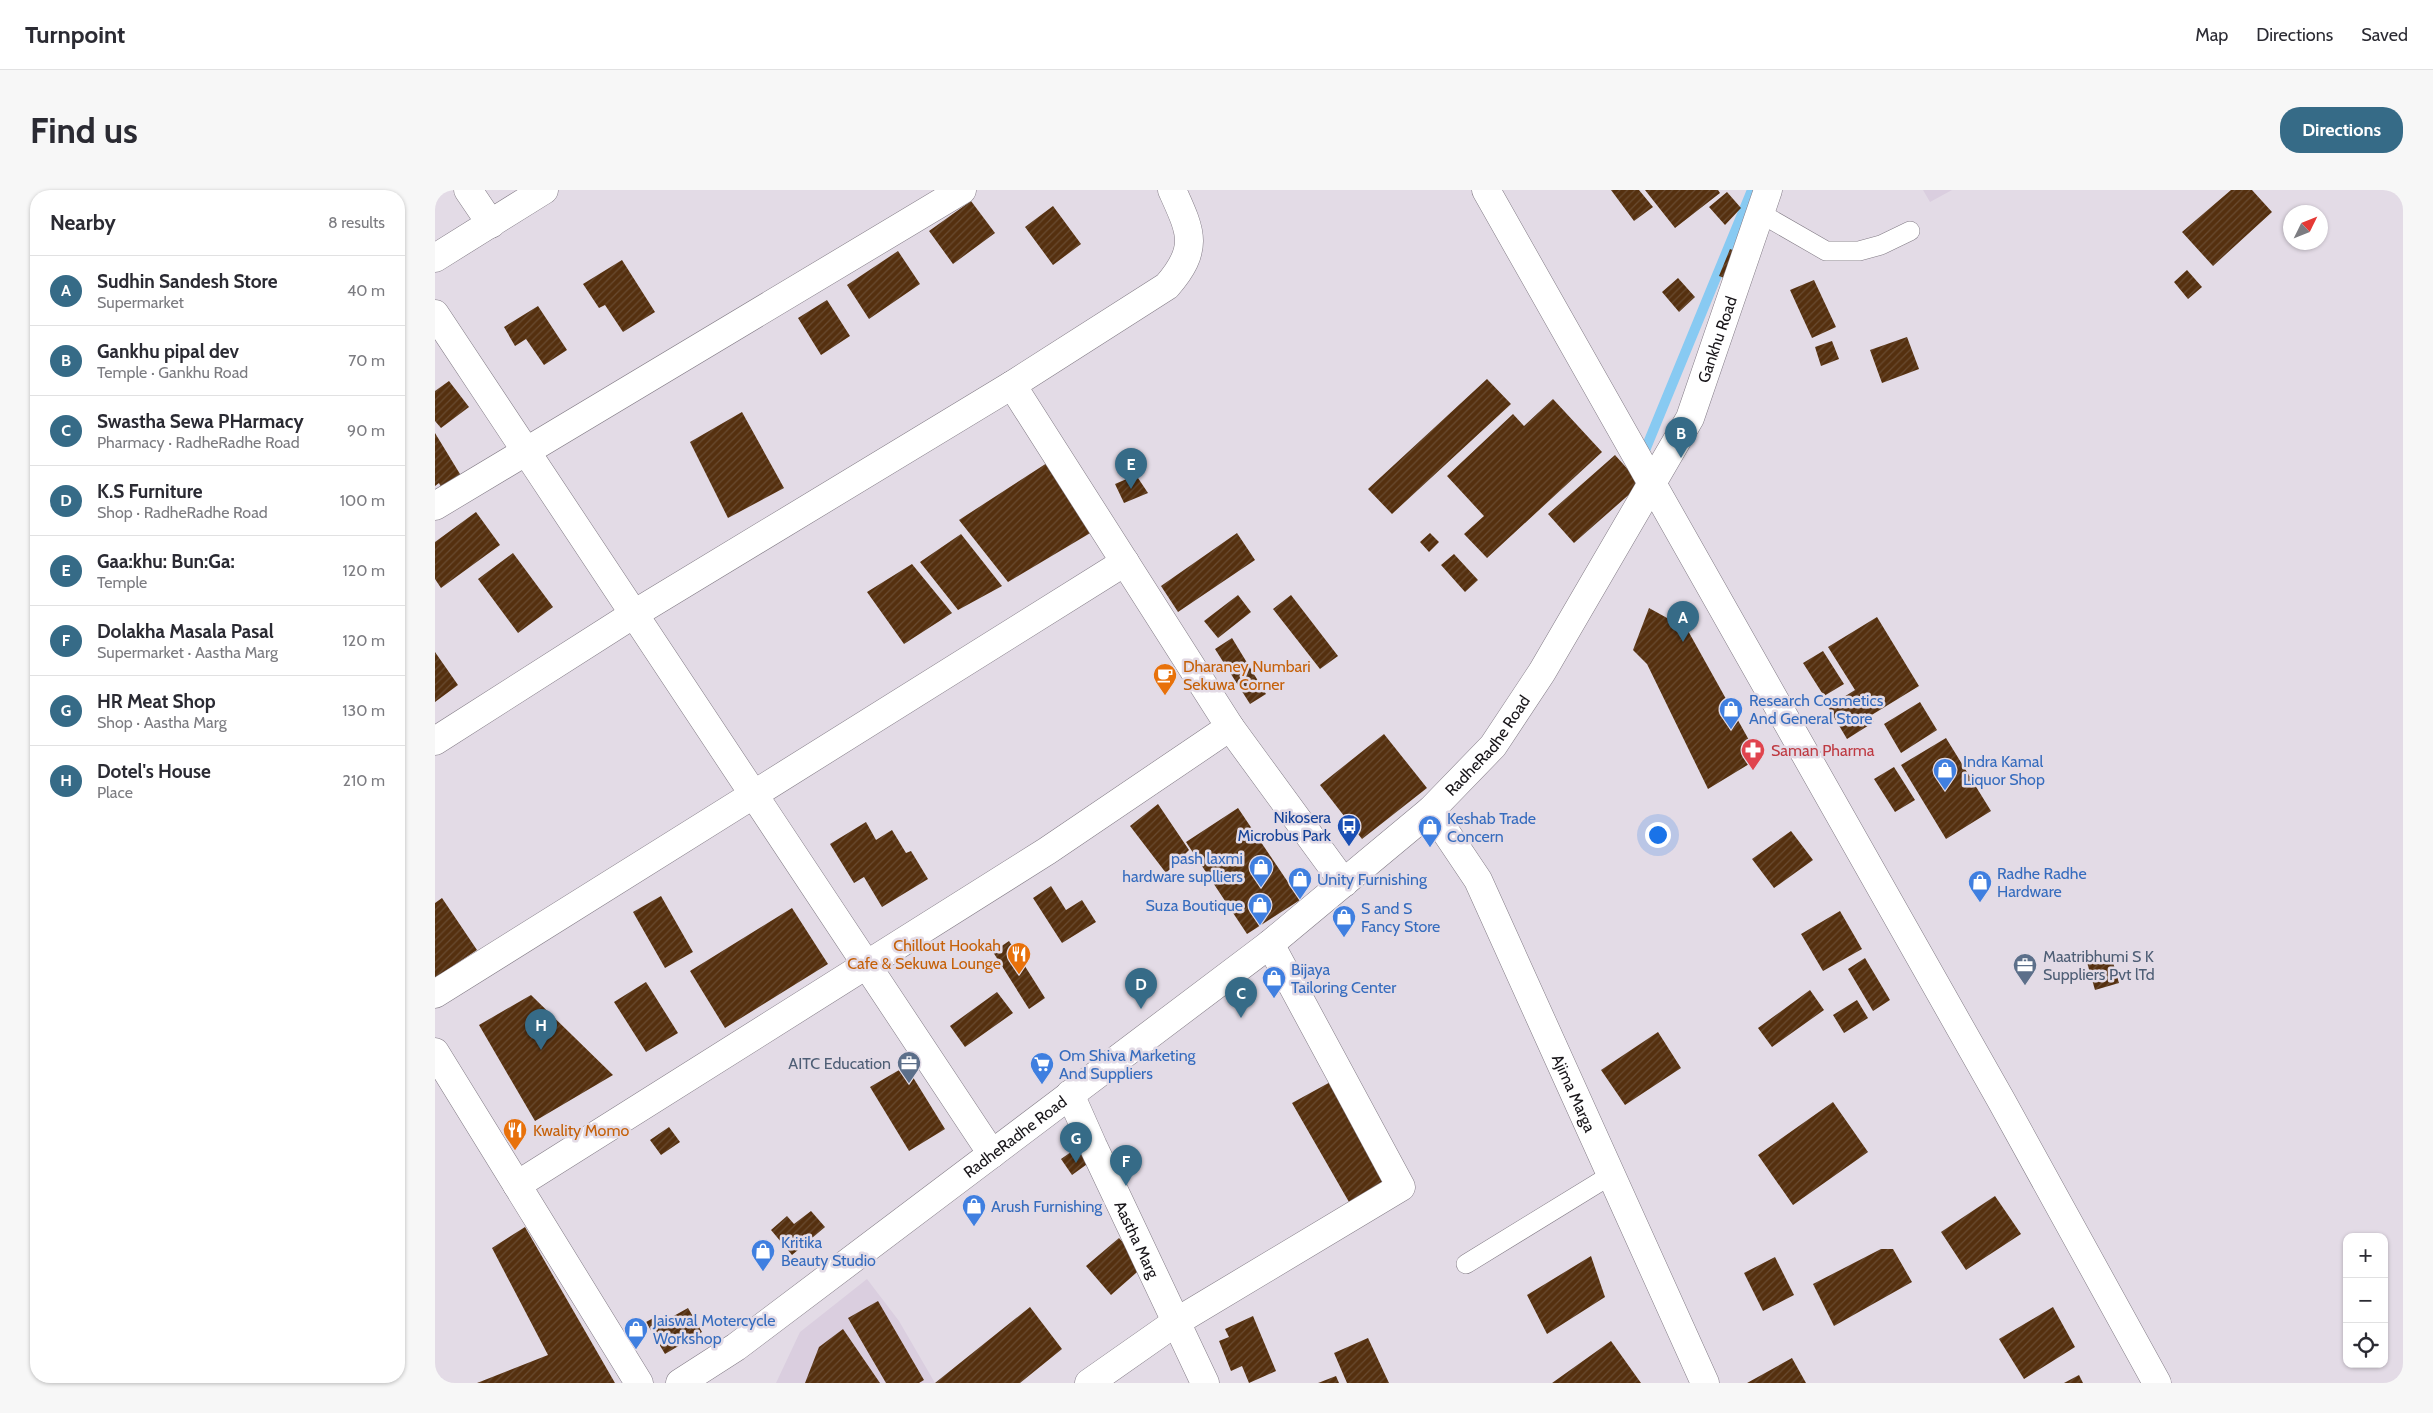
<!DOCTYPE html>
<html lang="en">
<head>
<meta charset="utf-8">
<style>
  :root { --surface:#fff; --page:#f7f7f7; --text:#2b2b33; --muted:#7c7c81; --line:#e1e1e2; --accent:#366b87 }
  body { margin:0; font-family:Cabin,sans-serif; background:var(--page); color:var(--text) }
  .controls { position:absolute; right:15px; bottom:15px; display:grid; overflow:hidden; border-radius:10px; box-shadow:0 1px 4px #0004 }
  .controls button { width:45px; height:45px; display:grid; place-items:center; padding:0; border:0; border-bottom:1px solid var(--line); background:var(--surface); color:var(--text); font:25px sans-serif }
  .compass { position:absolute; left:1848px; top:15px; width:45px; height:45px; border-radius:50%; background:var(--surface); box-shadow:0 1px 4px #0004; rotate:47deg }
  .you { position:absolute; left:1222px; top:644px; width:18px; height:18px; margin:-12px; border:4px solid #fff; border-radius:50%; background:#1a73e8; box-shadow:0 0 0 8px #1a73e833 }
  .badge { display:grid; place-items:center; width:32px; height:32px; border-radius:50%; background:var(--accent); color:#fff; font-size:16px; font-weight:700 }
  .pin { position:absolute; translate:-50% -41px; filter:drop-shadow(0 1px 2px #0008) }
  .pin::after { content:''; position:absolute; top:26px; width:18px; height:15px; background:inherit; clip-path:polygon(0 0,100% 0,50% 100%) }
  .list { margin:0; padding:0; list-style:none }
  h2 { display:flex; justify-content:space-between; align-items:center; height:65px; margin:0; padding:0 20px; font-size:21px }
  h2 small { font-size:16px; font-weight:400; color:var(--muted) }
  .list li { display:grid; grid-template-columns:32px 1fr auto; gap:15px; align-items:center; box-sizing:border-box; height:70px; padding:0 20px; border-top:1px solid var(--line) }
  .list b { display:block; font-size:19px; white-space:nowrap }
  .list p { margin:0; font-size:16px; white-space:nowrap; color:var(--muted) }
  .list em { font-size:16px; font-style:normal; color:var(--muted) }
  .icon { flex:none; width:28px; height:28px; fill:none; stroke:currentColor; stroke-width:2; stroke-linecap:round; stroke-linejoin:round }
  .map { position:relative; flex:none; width:1968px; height:1193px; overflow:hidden; border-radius:20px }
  header { display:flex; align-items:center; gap:30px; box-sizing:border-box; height:70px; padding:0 25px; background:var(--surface); border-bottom:1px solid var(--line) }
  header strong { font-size:24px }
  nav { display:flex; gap:28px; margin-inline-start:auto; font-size:18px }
  .intro { display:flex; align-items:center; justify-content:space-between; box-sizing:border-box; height:120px; padding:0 30px }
  h1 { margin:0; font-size:35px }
  .button { padding:12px 22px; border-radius:20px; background:var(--accent); color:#fff; font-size:18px; font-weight:700 }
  main { display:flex; gap:30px; padding:0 30px }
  aside { flex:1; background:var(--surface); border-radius:20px; box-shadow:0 1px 4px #0004 }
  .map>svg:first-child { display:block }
</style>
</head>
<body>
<header>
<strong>Turnpoint</strong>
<nav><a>Map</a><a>Directions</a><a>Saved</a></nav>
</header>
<div class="intro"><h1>Find us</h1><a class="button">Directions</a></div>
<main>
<aside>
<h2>Nearby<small>8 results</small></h2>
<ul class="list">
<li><span class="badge">A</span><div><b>Sudhin Sandesh Store</b><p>Supermarket</p></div><em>40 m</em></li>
<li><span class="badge">B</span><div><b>Gankhu pipal dev</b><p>Temple · Gankhu Road</p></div><em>70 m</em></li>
<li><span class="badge">C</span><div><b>Swastha Sewa PHarmacy</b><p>Pharmacy · RadheRadhe Road</p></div><em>90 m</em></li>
<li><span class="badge">D</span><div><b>K.S Furniture</b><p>Shop · RadheRadhe Road</p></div><em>100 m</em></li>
<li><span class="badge">E</span><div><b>Gaa:khu: Bun:Ga:</b><p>Temple</p></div><em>120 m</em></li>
<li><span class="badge">F</span><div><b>Dolakha Masala Pasal</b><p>Supermarket · Aastha Marg</p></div><em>120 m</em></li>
<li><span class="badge">G</span><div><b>HR Meat Shop</b><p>Shop · Aastha Marg</p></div><em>130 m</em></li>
<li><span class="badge">H</span><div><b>Dotel's House</b><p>Place</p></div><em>210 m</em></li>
</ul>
</aside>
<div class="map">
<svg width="1968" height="1193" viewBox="0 0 1968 1193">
  <defs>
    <pattern id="building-hatch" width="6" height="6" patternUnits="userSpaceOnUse" patternTransform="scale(1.25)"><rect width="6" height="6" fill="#55300f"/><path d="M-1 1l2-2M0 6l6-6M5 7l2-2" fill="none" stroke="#694b31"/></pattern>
  </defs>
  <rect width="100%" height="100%" fill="#e3dbe6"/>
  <!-- built -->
  <path fill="#dacedf" d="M1488 0H1517L1495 12Z
    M432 1089 464 1131 500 1193H341L365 1142Z"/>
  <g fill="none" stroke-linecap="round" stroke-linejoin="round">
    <!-- stream -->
    <path stroke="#88caf2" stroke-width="10" d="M1211 258 1317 0"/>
  </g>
  <!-- building -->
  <path fill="url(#building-hatch)" d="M1176 0H1204L1218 17 1199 31Z
    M1210 0H1283L1285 3 1240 38Z
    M1796 0H1817L1837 22 1778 76 1747 42Z
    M1292 2 1306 18 1290 35 1274 17Z
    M536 11 560 43 518 74 494 41Z
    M618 16 646 54 618 75 590 37Z
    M1295 59 1308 64 1297 91 1284 86Z
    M463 61 485 94 434 129 412 95Z
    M187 70 220 122 188 142 170 115 164 118 148 94Z
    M1752 80 1767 97 1753 109 1739 92Z
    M1243 88 1260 107 1244 122 1227 102Z
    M1379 90 1401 137 1377 148 1355 100Z
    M392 110 415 146 386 165 363 128Z
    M103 116 132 160 109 175 91 149 80 156 69 137Z
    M1472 147 1484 179 1447 193 1435 160Z
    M1397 151 1404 169 1386 176 1380 157Z
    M1052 189 1076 214 957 324 933 299Z
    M14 191 34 217 6 238 0 231V201Z
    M1118 209 1167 262 1052 368 1029 344 1049 326 1012 286 1078 224 1089 236Z
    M307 222 349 298 293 328 255 252Z
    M0 243 28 289 8 301 4 293 0 296Z
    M1180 265 1206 294 1139 353 1113 324Z
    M612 273 662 339 573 392 524 330Z
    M701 285 713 303 689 313 680 294Z
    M41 322 65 355 6 398 0 389V352Z
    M802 343 820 370 743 422 726 396Z
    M995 343 1004 352 994 362 985 352Z
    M526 344 567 396 523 420 485 372Z
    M78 363 118 417 83 443 43 389Z
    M1019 364 1043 390 1030 402 1006 375Z
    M477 374 517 423 469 454 432 402Z
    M803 405 816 422 783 448 769 431Z
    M856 405 903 466 885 479 838 419Z
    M1214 418 1252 439 1324 568 1273 599 1212 474 1198 460Z
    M1442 427 1484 496 1435 526 1439 532 1412 549 1393 517 1420 500 1393 457Z
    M797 448 831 504 815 514 780 459Z
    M1388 461 1409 494 1389 506 1368 473Z
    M0 462 23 495 0 512Z
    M1485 512 1502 540 1466 563 1449 534Z
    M949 544 992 598 927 649 885 595Z
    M1511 548 1556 621 1511 649 1466 575Z
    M1459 577 1480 610 1460 622 1439 589Z
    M723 614 754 660 731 683 695 636Z
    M803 618 865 710 812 744 751 652Z
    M431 632 441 650 457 640 471 663 476 661 493 689 447 717 429 687 419 693 395 654Z
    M1356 641 1378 670 1339 698 1317 669Z
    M616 696 631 720 647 710 661 732 627 753 598 708Z
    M226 706 258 762 230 778 198 722Z
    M7 708 42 760 0 788V713Z
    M357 718 393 774 290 838 255 781Z
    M1405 721 1427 759 1388 781 1366 744Z
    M574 751 610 808 594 819 558 762Z
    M1675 762 1684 793 1660 800 1651 769Z
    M1430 768 1455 810 1438 821 1413 779Z
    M211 792 243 843 211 862 179 812Z
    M1375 800 1389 820 1337 857 1323 838Z
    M562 802 578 823 530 857 515 836Z
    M96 805 178 885 100 931 44 835Z
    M1422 810 1433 828 1409 843 1398 825Z
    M1223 842 1246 878 1190 915 1166 880Z
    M471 876 510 939 474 961 435 897Z
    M899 890 956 989 914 1012 857 913Z
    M1398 912 1433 962 1358 1015 1323 965Z
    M234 937 245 952 226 965 215 950Z
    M643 957 655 972 637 985 626 969Z
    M1560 1006 1586 1044 1531 1080 1506 1042Z
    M376 1021 390 1037 357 1065 336 1040 352 1026 359 1034Z
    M90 1037 180 1193H42L113 1165 57 1058Z
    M684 1048 709 1076 676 1105 651 1076Z
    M1446 1059H1458L1477 1092 1399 1136 1378 1094Z
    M1156 1066 1170 1107 1112 1144 1092 1105Z
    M1340 1067 1359 1105 1328 1121 1309 1083Z
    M443 1111 489 1190 484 1193H451L413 1128Z
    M595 1117 627 1159 585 1193H500Z
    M1618 1117 1640 1157 1589 1189 1564 1149Z
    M253 1118 267 1142 230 1164 211 1132 222 1126 226 1133Z
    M818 1126 841 1181 814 1193 807 1176 796 1181 784 1151 794 1147 790 1139Z
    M408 1139 445 1193H370L384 1157Z
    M933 1148 954 1193H912L899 1163Z
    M1176 1151 1206 1193H1117Z
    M1357 1168 1371 1193H1312Z
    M1644 1185 1648 1193H1629Z
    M901 1186 904 1193H883Z"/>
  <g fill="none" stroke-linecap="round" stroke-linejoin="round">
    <!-- service casing -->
    <g stroke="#827b85" stroke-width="20">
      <path id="service" d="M1325 23 1391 61H1424L1446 55 1475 41
        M1031 1074 1176 985"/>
    </g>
    <!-- minor casing -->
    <g stroke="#827b85" stroke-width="29">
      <g id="minor">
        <path d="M33 0 56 34"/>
        <path d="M0 68 109 0"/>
        <path d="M0 124 557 964"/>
        <path d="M577 195 795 537 909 693"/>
        <path d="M0 316 527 0"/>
        <path d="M0 551 199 424 577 195 732 96C765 58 756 42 737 0"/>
        <path d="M0 804 690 372"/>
        <path d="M0 862 204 1193"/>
        <path id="s1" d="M635 904 658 956 770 1193"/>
        <path d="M82 995 612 661 795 537"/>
        <path d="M654 1193 741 1132 966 997 835 754"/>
      </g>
    </g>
    <!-- tertiary casing -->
    <g stroke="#827b85" stroke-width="29">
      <g id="tertiary">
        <path id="s2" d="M996 620 1043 690 1270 1193"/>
      </g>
    </g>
    <!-- secondary casing -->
    <g stroke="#827b85" stroke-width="29">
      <g id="secondary">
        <path id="s3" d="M245 1193 301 1157 835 754 996 620 1058 556 1107 482 1255 228 1333 0"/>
      </g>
    </g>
    <!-- primary casing -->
    <g stroke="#827b85" stroke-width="29">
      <path id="primary" d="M1051 0 1566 910 1722 1193"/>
    </g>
    <!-- service -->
    <use href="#service" stroke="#fff" stroke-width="19"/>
    <!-- minor -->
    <use href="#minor" stroke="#fff" stroke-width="28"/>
    <!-- tertiary -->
    <use href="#tertiary" stroke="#fff" stroke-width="28"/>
    <!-- secondary -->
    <use href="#secondary" stroke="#fff" stroke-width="28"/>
    <!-- primary -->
    <use href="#primary" stroke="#fff" stroke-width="28"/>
  </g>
  <!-- icons -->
  <defs>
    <g id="cafe-pin" transform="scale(1.25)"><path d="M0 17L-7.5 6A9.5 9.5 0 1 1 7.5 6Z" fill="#e8710a" stroke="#e3dbe6"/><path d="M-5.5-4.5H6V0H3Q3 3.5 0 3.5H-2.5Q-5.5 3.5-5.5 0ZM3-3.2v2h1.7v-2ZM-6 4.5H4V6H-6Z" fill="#fff"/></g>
    <g id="shop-pin" transform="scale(1.25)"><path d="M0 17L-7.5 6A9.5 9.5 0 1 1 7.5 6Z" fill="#3f7fe0" stroke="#e3dbe6"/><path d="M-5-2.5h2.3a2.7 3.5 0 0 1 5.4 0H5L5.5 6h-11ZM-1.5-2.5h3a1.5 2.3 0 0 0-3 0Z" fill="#fff"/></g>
    <g id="pharmacy-pin" transform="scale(1.25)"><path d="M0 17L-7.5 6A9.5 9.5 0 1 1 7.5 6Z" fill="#e0444e" stroke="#e3dbe6"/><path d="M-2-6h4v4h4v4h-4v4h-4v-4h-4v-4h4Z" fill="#fff"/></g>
    <g id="bus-pin" transform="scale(1.25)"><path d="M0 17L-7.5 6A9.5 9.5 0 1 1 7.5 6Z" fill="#1a4fb4" stroke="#e3dbe6"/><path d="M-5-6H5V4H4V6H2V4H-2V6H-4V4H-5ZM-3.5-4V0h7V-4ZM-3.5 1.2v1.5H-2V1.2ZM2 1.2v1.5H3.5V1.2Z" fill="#fff"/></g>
    <g id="restaurant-pin" transform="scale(1.25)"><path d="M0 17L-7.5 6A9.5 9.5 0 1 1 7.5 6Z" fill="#e8710a" stroke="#e3dbe6"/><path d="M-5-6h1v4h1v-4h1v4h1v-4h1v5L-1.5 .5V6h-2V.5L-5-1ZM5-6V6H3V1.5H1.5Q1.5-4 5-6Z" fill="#fff"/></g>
    <g id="office-pin" transform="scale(1.25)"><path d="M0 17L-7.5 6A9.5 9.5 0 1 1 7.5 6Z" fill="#5c6f8a" stroke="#e3dbe6"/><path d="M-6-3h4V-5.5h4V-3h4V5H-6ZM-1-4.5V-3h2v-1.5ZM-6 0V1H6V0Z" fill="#fff"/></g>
    <g id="supermarket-pin" transform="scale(1.25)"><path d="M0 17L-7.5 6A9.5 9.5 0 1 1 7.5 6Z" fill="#3f7fe0" stroke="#e3dbe6"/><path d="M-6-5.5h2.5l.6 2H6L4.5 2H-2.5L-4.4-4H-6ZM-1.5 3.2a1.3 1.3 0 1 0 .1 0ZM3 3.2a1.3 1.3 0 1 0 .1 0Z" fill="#fff"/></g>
  </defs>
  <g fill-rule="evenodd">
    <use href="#cafe-pin" x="730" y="485"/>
    <use href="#shop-pin" x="1296" y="519"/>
    <use href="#pharmacy-pin" x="1318" y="560"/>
    <use href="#shop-pin" x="1510" y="580"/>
    <use href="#bus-pin" x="914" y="636"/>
    <use href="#shop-pin" x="995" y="637"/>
    <use href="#shop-pin" x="826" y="677"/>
    <use href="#shop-pin" x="865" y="689"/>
    <use href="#shop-pin" x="1545" y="692"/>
    <use href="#shop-pin" x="825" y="715"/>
    <use href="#shop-pin" x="909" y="727"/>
    <use href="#restaurant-pin" x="584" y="764"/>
    <use href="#office-pin" x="1590" y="775"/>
    <use href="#shop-pin" x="839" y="788"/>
    <use href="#office-pin" x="474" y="873"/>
    <use href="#supermarket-pin" x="607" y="874"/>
    <use href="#restaurant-pin" x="80" y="940"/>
    <use href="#shop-pin" x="539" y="1016"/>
    <use href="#shop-pin" x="328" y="1061"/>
    <use href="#shop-pin" x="201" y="1139"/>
  </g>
  <g text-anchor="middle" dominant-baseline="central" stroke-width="5" stroke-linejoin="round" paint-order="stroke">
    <!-- street labels -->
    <g font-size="16" fill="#181519" stroke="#e3dbe6">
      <text stroke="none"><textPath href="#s3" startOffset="1500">Gankhu Road</textPath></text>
      <text stroke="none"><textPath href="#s3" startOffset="1031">RadheRadhe Road</textPath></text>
      <text stroke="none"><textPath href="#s2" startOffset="318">Ajima Marga</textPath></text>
      <text stroke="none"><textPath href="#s3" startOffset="416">RadheRadhe Road</textPath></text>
      <text stroke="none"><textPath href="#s1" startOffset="160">Aastha Marg</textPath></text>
    </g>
    <!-- food labels -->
    <g font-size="16" fill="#c56008" stroke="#e3dbe6" text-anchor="start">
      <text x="748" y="476">Dharaney Numbari<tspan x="748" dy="18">Sekuwa Corner</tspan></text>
      <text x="566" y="755" text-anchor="end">Chillout Hookah<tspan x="566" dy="18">Cafe &amp; Sekuwa Lounge</tspan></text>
      <text x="98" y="940">Kwality Momo</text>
    </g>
    <!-- shop labels -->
    <g font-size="16" fill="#366cbe" stroke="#e3dbe6" text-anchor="start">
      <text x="1314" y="510">Research Cosmetics<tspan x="1314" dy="18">And General Store</tspan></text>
      <text x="1528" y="571">Indra Kamal<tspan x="1528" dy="18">Liquor Shop</tspan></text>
      <text x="1012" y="628">Keshab Trade<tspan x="1012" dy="18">Concern</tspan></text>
      <text x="808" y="668" text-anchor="end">pash laxmi<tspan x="808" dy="18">hardware suplliers</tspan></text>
      <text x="1562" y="683">Radhe Radhe<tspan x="1562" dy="18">Hardware</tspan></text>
      <text x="882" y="689">Unity Furnishing</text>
      <text x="808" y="715" text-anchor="end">Suza Boutique</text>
      <text x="926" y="718">S and S<tspan x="926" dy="18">Fancy Store</tspan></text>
      <text x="856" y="779">Bijaya<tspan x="856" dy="18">Tailoring Center</tspan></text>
      <text x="624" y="865">Om Shiva Marketing<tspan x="624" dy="18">And Suppliers</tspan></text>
      <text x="556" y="1016">Arush Furnishing</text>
      <text x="346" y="1052">Kritika<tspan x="346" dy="18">Beauty Studio</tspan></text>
      <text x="218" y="1130">Jaiswal Motercycle<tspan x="218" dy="18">Workshop</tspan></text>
    </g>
    <!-- health labels -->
    <g font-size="16" fill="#be3a42" stroke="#e3dbe6" text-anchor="start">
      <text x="1336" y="560">Saman Pharma</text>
    </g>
    <!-- transit labels -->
    <g font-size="16" fill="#164399" stroke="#e3dbe6" text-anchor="end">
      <text x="896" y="627">Nikosera<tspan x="896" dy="18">Microbus Park</tspan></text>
    </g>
    <!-- service labels -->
    <g font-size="16" fill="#4e5e75" stroke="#e3dbe6" text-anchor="start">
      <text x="1608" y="766">Maatribhumi S K<tspan x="1608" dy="18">Suppliers Pvt lTd</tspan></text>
      <text x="456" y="873" text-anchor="end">AITC Education</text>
    </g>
  </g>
</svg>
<div class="controls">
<button>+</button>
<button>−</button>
<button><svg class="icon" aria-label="locate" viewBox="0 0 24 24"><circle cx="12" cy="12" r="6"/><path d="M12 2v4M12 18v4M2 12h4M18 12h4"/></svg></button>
</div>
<svg class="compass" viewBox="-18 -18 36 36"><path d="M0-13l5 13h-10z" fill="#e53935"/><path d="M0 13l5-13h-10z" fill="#7c7c81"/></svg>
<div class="you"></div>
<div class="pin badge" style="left:1248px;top:452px">A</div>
<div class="pin badge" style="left:1246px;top:268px">B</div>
<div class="pin badge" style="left:806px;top:828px">C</div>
<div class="pin badge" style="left:706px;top:819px">D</div>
<div class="pin badge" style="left:696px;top:299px">E</div>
<div class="pin badge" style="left:691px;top:996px">F</div>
<div class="pin badge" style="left:641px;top:973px">G</div>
<div class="pin badge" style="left:106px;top:860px">H</div>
</div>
</main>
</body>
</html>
